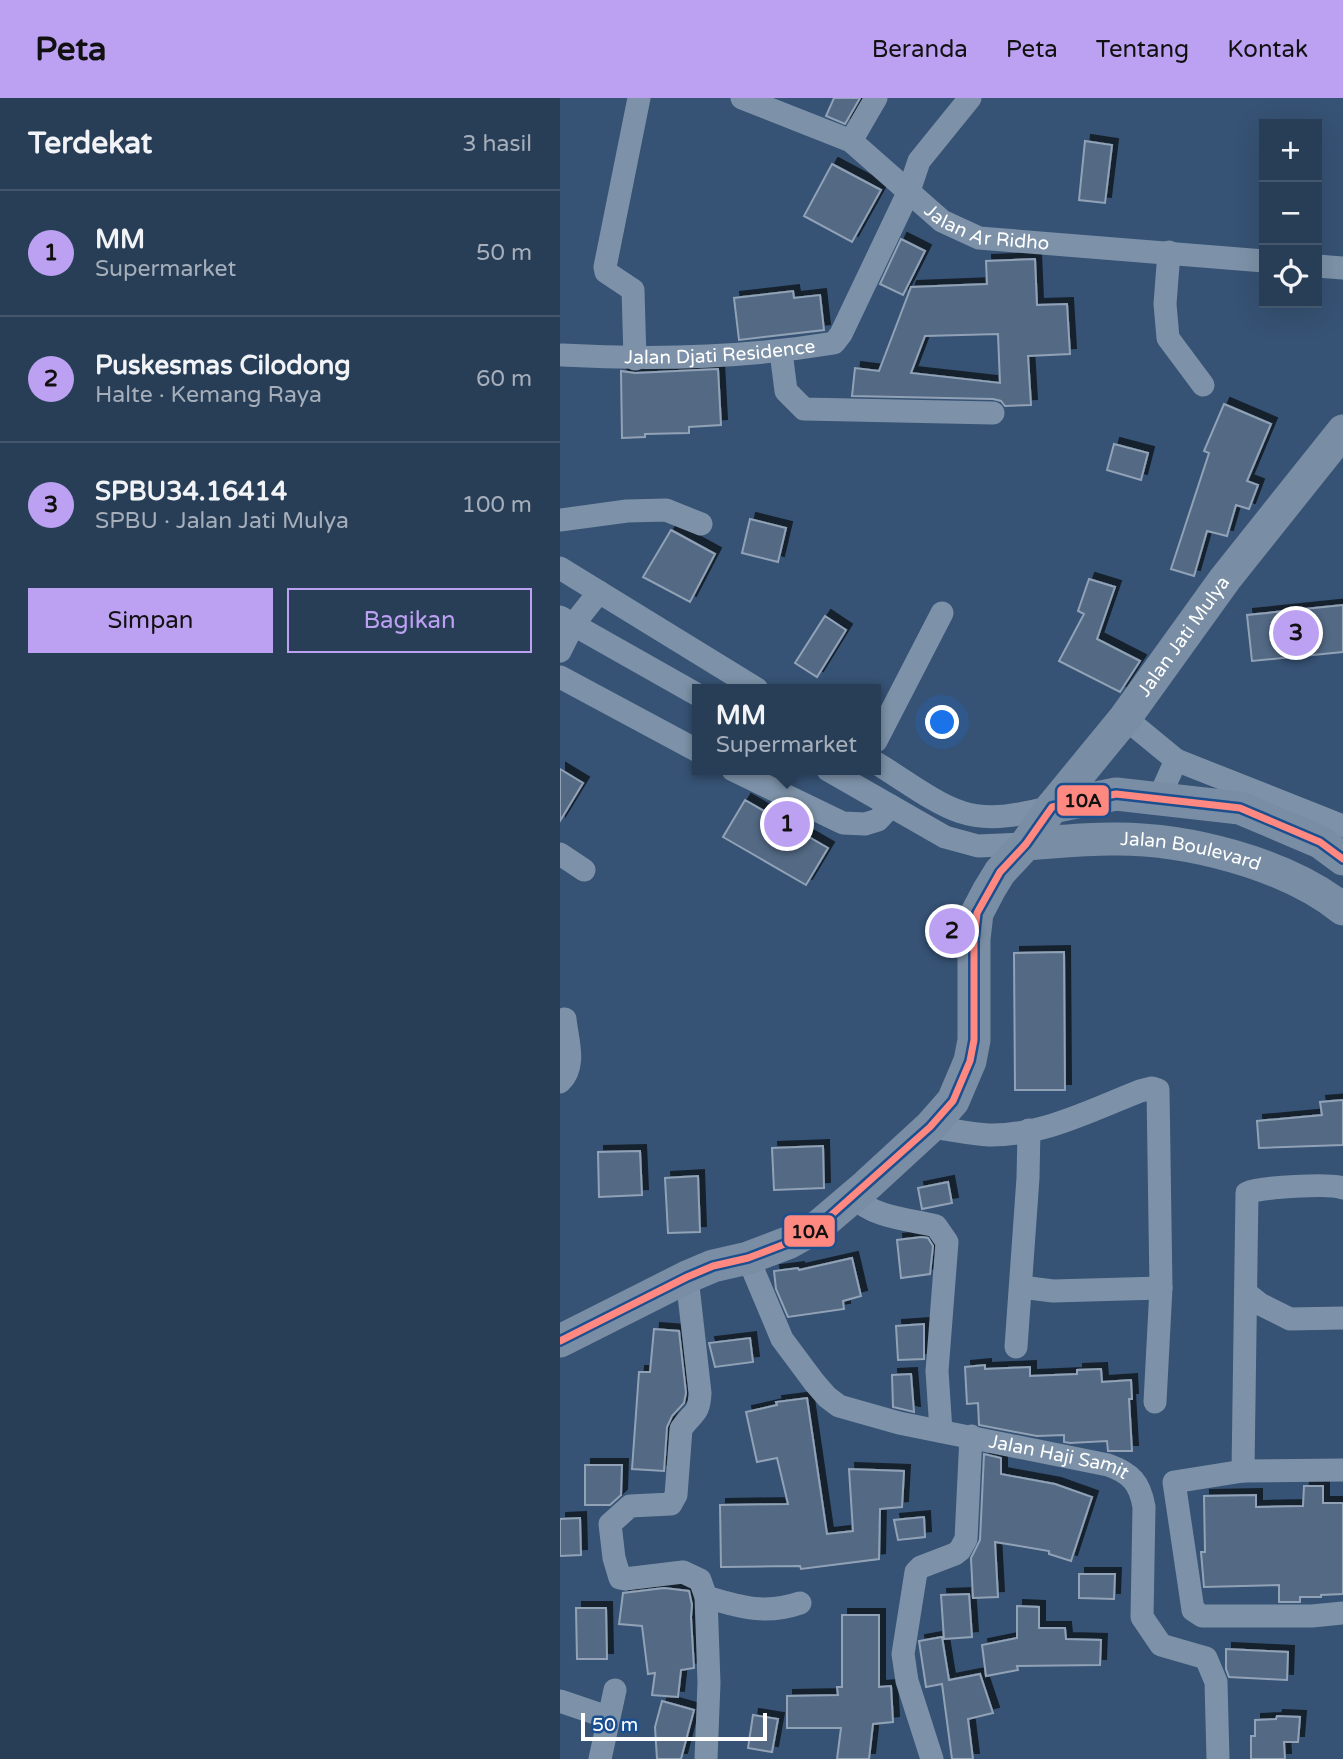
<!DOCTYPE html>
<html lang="id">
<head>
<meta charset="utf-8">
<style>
  :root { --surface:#283e57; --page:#344961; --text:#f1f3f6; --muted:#a5aeba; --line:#44576d; --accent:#bca0f2 }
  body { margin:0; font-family:"Varela Round",sans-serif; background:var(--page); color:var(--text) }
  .controls { position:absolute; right:21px; top:21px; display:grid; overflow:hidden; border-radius:0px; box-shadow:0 7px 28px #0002 }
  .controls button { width:63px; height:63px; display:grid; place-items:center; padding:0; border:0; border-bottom:2px solid var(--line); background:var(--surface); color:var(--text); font:35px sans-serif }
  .scale { position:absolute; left:21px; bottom:18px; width:186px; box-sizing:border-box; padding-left:7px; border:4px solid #fff; border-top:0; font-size:19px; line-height:24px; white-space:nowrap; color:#fff; -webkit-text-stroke:5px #1b4f8f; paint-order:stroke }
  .you { position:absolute; left:383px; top:625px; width:24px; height:24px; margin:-18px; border:5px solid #fff; border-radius:50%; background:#1a73e8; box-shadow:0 0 0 10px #1a73e833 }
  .badge { display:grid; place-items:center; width:46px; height:46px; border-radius:50%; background:var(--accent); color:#111; font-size:23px; font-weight:700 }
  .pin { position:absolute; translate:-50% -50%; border:4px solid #fff; box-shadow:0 2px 7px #0006 }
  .popup { position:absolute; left:132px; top:586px; width:189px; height:91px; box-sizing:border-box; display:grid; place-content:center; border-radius:0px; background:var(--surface); filter:drop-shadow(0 2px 5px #0005); font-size:23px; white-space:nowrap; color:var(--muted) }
  .popup b { font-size:26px; color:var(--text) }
  .popup::after { content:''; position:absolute; left:50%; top:100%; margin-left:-14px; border:14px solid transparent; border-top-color:var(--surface) }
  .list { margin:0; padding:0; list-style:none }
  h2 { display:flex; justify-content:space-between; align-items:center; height:91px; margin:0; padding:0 28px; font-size:30px }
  h2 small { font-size:23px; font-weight:400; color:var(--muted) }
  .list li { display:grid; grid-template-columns:46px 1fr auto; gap:21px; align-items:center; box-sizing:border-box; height:126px; padding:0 28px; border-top:2px solid var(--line) }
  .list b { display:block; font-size:26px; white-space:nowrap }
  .list p { margin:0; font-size:23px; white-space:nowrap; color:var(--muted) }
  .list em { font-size:23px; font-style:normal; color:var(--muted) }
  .actions { display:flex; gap:14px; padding:21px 28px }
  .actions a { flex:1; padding:16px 0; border:2px solid var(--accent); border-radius:0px; text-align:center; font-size:24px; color:var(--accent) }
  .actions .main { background:var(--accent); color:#111 }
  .icon { flex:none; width:38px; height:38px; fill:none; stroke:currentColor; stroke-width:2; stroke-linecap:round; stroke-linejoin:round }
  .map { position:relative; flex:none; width:783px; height:1661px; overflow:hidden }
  header { display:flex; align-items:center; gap:42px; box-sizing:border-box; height:98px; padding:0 35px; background:var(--accent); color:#111 }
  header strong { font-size:33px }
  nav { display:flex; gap:38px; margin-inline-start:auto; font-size:24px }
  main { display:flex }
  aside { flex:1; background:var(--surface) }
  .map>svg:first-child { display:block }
</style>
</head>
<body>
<header>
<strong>Peta</strong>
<nav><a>Beranda</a><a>Peta</a><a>Tentang</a><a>Kontak</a></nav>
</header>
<main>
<aside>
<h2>Terdekat<small>3 hasil</small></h2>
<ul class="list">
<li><span class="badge">1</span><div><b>MM</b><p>Supermarket</p></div><em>50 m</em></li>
<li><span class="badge">2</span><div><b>Puskesmas Cilodong</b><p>Halte · Kemang Raya</p></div><em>60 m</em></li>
<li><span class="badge">3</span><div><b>SPBU34.16414</b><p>SPBU · Jalan Jati Mulya</p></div><em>100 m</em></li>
</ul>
<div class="actions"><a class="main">Simpan</a><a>Bagikan</a></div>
</aside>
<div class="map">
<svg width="783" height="1661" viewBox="0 0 783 1661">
  <defs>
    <filter id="shadow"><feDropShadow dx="6" dy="-6" stdDeviation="0" flood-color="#0009"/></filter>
  </defs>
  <rect width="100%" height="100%" fill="#365274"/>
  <!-- building -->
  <path fill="#526984" stroke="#92a2b6" stroke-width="2" fill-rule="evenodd" filter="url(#shadow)" d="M274 0H300L285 26 266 18Z
    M525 43 552 47 545 105 519 102Z
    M272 66 321 92 292 144 244 118Z
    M341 141 365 153 343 197 320 186Z
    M475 161 477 207 507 206 510 256 468 258 471 307 445 308 441 303 433 301 292 298 295 270 319 273 351 189 427 186 426 163ZM438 236 440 285 351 275 365 238Z
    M233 193 234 200 260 197 264 232 179 242 174 200Z
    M158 271 161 327 129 329V335L85 336V339L62 340 61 273 75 275Z
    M664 306 711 326 687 383 698 387 689 411 676 407 667 438 647 433 634 478 611 471 649 355 644 353Z
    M554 346 588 355 581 382 547 372Z
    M190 421 226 430 218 464 182 455Z
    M111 432 155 456 130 504 83 479Z
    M529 481 555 489 537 541 580 563 560 594 499 563 524 516 518 513Z
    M783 507V554L692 563 687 517Z
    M265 518 286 532 257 579 235 565Z
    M0 671 23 685 0 723Z
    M185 702 268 750 246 787 163 739Z
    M504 854 505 992H455L454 855Z
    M783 1002V1047L699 1050 697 1023 762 1017 760 1004Z
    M263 1048 264 1090 214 1092 212 1050Z
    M80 1053 82 1097 39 1099 38 1054Z
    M138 1078 140 1134 108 1135 105 1080Z
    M388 1084 392 1105 362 1111 358 1090Z
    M362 1139 368 1140 373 1148 370 1176 341 1180 337 1142Z
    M292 1160 301 1198 283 1203 284 1211 228 1219 216 1191 214 1173 238 1170 239 1172Z
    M364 1226V1261L338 1262 336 1228Z
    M94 1231 119 1233 126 1295 124 1305 112 1318 107 1329 104 1373 72 1371 79 1274H90Z
    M190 1240 193 1264 155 1269 149 1245Z
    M425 1267V1271L470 1269V1278L517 1276V1272L541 1271 542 1284 571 1282 572 1301H569L572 1353H548L547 1343 510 1345 504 1344V1337L477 1338 419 1327 418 1305 407 1306 405 1269Z
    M351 1276 354 1314 333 1309 332 1277Z
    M247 1300 267 1436 293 1433 289 1371 344 1373 342 1409 320 1411 319 1461 241 1471 240 1468 161 1469 160 1407 228 1406 217 1360 197 1364 186 1314 217 1307 216 1304Z
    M424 1356 441 1360V1376L495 1386 532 1399 511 1463 489 1456V1453L435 1444 438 1499 413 1500 411 1460 420 1442Z
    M25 1367H62L61 1397 50 1407H25Z
    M744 1388H763V1405H783V1496L761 1497V1499H740V1504H719V1487L644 1489 641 1454H645L644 1398 696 1397V1409L743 1408Z
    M364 1419 365 1439 338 1442 334 1422Z
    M20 1420 21 1457 0 1458V1421Z
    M519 1476H555L554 1501 519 1500Z
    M104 1490 129 1493 132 1507 131 1519 134 1570 121 1572 118 1599 92 1597 95 1575 88 1576 82 1528 59 1526 63 1495Z
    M409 1496 412 1539 384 1541 381 1497Z
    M457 1508 479 1509V1530H505L506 1541 541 1542 540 1567 457 1568 458 1572 426 1578 422 1547 457 1540Z
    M16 1510H46L47 1561H17Z
    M282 1517H319V1589L331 1588 333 1624 313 1626 309 1661H277L281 1630H227V1598L278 1597 277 1589H282Z
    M382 1539 389 1582 420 1576 433 1615 408 1621 413 1661H392L382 1586 366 1589 359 1543Z
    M666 1551 728 1554 727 1582 669 1579 666 1571Z
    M102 1603 134 1612 121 1661H97L95 1629Z
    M193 1617 218 1621 212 1654 188 1650Z
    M717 1618 740 1619 738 1644H724L725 1661H691V1638H695V1622L716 1621Z"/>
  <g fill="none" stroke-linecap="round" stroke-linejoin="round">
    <!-- street -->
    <g stroke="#7d92a8" stroke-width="23">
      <path id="s1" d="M182 0 291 43 382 123 419 140 704 163"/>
      <path d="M291 43 316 0"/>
      <path d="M609 154 605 206 608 240 643 287"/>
      <path d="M757 168 783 170"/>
      <path d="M221 254 226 293 244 311 433 315"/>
      <path id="s2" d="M2 257C93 262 184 260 274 245L281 236 349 93 359 63 410 0"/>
      <path d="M75 261 73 192 46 174 45 169 79 0"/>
      <path d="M0 422 67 413 106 412 141 426"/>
      <path d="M0 470 197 591"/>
      <path d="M0 519 138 597"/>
      <path d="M0 553 13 527 39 494"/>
      <path d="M0 579 138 653"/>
      <path d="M565 620 616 662 783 728"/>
      <path d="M316 643 382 515"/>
      <path d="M316 665C340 679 375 706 401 714 430 724 463 716 492 709"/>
      <path d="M173 672 283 725 305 726 318 722 331 708"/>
      <path d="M268 672 385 739 418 748 466 746"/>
      <path d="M599 700 616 662"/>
      <path d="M0 756 24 772"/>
      <path d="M0 984C17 968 7 942 5 921"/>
      <path d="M370 1029C389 1031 410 1036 429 1037 482 1038 532 1012 580 993L592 990 598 992 601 1190 595 1304"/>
      <path d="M294 1099C314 1120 348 1121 376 1128L387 1144 377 1273 381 1333"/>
      <path id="s3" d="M188 1160 222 1241 254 1284 267 1299 279 1308 339 1325 548 1367C571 1375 580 1385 584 1409L582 1519 601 1547 646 1560 656 1584 658 1661"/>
      <path d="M127 1179 140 1295C139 1318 132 1314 121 1331L116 1397 111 1406 70 1408 50 1426 54 1460 60 1480 65 1481 123 1474 140 1482 146 1499 149 1585 146 1661"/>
      <path d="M461 1189 493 1193 601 1190"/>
      <path d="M686 1195 700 1206 730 1221 783 1220"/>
      <path d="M456 1249 468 1080 469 1032"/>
      <path d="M783 1372 683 1373 614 1384 633 1512 642 1518H752L783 1515"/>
      <path d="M683 1373 687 1095C701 1089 770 1085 783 1090"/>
      <path d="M146 1499C180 1509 205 1517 240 1505"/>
      <path d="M0 1603 47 1619"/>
      <path d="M40 1661 55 1592"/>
      <path d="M372 1661 347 1583 343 1556 356 1474 361 1469 395 1456 400 1452 406 1441 411 1338"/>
    </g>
    <!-- secondary -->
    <g stroke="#798da4" stroke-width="33">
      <path d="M492 709 556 696 680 710 760 744 783 761"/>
      <path id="s4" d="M466 746C495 744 523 741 552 741 626 740 725 765 783 811"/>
      <path id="s5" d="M0 1243 127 1179 153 1168 188 1160 230 1144 260 1127 307 1087 370 1029 393 1003 410 963 414 942V841L417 815 429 792 440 774 466 746 492 709 565 620 665 481 783 333"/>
    </g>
    <!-- bus-1 casing -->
    <g stroke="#1b4f8f" stroke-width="12">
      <path id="bus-1" d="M0 1243 127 1179 153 1168 188 1160 230 1144 260 1127 370 1029 393 1003 410 963 414 942V841L417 815 440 774 466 746 492 709 556 696 680 710 760 744 783 761"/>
    </g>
    <!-- bus-1 -->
    <use href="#bus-1" stroke="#ff8980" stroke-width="7"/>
  </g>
  <g text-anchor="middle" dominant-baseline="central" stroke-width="7" stroke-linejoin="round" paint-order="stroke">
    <!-- street labels -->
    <g font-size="19" fill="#fff" stroke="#1b4f8f">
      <text stroke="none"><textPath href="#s1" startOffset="284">Jalan Ar Ridho</textPath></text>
      <text stroke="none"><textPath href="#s2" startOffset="158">Jalan Djati Residence</textPath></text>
      <text stroke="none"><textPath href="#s5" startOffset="1006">Jalan Jati Mulya</textPath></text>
      <text stroke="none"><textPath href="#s4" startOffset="166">Jalan Boulevard</textPath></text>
      <text stroke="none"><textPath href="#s3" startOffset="402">Jalan Haji Samit</textPath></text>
    </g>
  </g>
  <g stroke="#1b4f8f" stroke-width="2.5">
    <rect x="496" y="686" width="54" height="33" rx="7" fill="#ff8980"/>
    <rect x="223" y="1116" width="53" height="34" rx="7" fill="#ff8980"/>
  </g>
  <g font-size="19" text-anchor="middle" font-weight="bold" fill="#111">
    <text x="523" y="709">10A</text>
    <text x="250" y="1140">10A</text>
  </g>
</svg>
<div class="controls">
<button>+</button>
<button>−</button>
<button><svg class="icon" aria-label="locate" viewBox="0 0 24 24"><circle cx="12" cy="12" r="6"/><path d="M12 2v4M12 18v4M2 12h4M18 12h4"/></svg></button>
</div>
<div class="scale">50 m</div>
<div class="you"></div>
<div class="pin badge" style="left:227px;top:726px">1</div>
<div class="popup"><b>MM</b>Supermarket</div>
<div class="pin badge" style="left:392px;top:833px">2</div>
<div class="pin badge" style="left:736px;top:535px">3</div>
</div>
</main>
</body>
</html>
